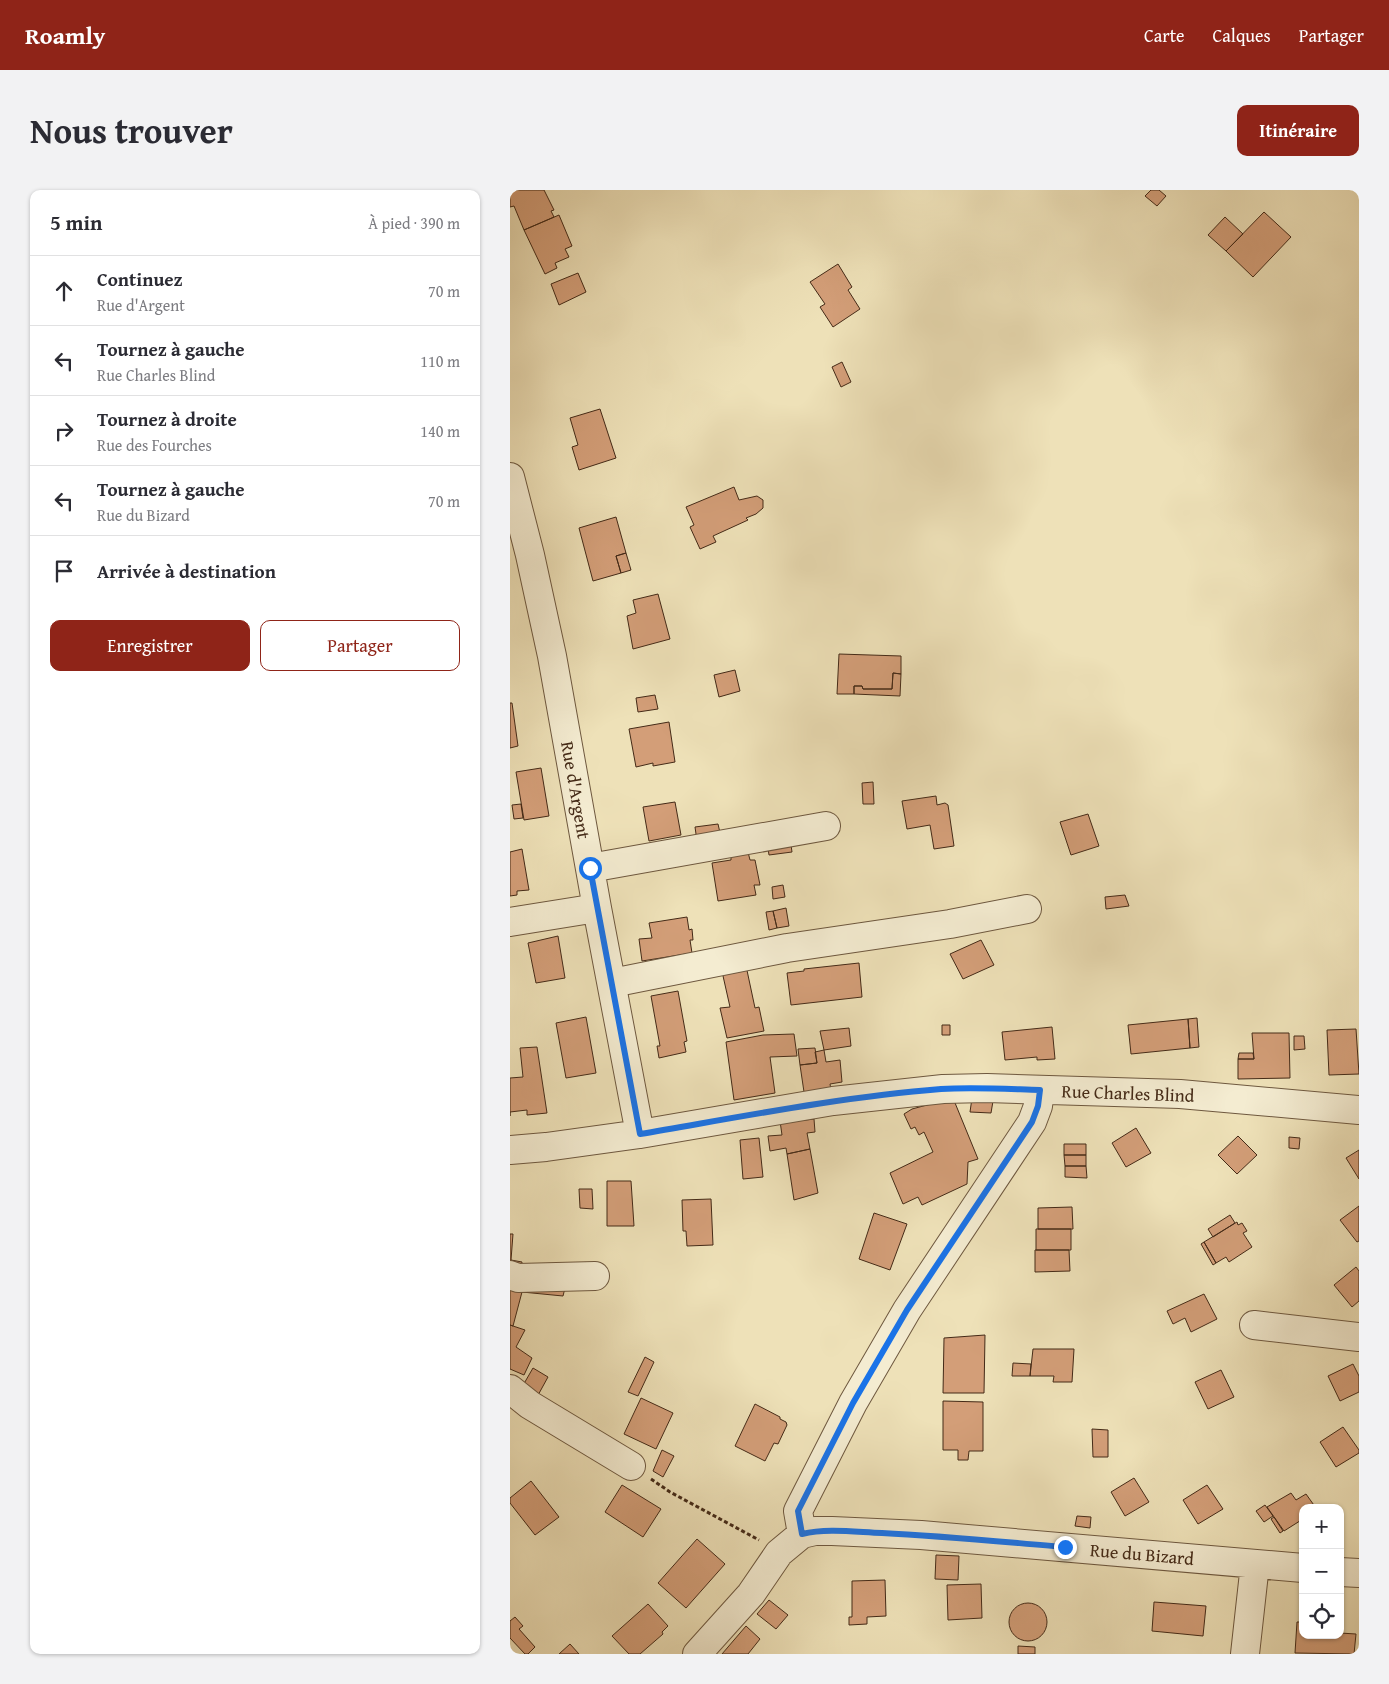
<!DOCTYPE html>
<html lang="fr">
<head>
<meta charset="utf-8">
<style>
  :root { --surface:#fff; --page:#f2f2f3; --text:#2b2b33; --muted:#7c7c81; --line:#e1e1e2; --accent:#8f2418 }
  body { margin:0; font-family:"Gentium Book Plus",serif; background:var(--page); color:var(--text) }
  .controls { position:absolute; right:15px; bottom:15px; display:grid; overflow:hidden; border-radius:10px; box-shadow:0 1px 4px #0004 }
  .controls button { width:45px; height:45px; display:grid; place-items:center; padding:0; border:0; border-bottom:1px solid var(--line); background:var(--surface); color:var(--text); font:25px sans-serif }
  .stop { position:absolute; width:15px; height:15px; margin:-11px; border:4px solid #1a73e8; border-radius:50%; background:#fff }
  .stop.end { background:#1a73e8; border-color:#fff; box-shadow:0 1px 5px #0008 }
  .list { margin:0; padding:0; list-style:none }
  h2 { display:flex; justify-content:space-between; align-items:center; height:65px; margin:0; padding:0 20px; font-size:21px }
  h2 small { font-size:16px; font-weight:400; color:var(--muted) }
  .list li { display:grid; grid-template-columns:32px 1fr auto; gap:15px; align-items:center; box-sizing:border-box; height:70px; padding:0 20px; border-top:1px solid var(--line) }
  .list b { display:block; font-size:19px; white-space:nowrap }
  .list p { margin:0; font-size:16px; white-space:nowrap; color:var(--muted) }
  .list em { font-size:16px; font-style:normal; color:var(--muted) }
  .actions { display:flex; gap:10px; padding:15px 20px }
  .actions a { flex:1; padding:11px 0; border:1px solid var(--accent); border-radius:10px; text-align:center; font-size:18px; color:var(--accent) }
  .actions .main { background:var(--accent); color:#fff }
  .icon { flex:none; width:28px; height:28px; fill:none; stroke:currentColor; stroke-width:2; stroke-linecap:round; stroke-linejoin:round }
  .map { position:relative; flex:none; width:849px; height:1464px; overflow:hidden; border-radius:10px }
  header { display:flex; align-items:center; gap:30px; box-sizing:border-box; height:70px; padding:0 25px; background:var(--accent); color:#fff }
  header strong { font-size:24px }
  nav { display:flex; gap:28px; margin-inline-start:auto; font-size:18px }
  .intro { display:flex; align-items:center; justify-content:space-between; box-sizing:border-box; height:120px; padding:0 30px }
  h1 { margin:0; font-size:35px }
  .button { padding:12px 22px; border-radius:10px; background:var(--accent); color:#fff; font-size:18px; font-weight:700 }
  main { display:flex; gap:30px; padding:0 30px }
  aside { flex:1; background:var(--surface); border-radius:10px; box-shadow:0 1px 4px #0004 }
  .map>svg:first-child { display:block }
</style>
</head>
<body>
<header>
<strong>Roamly</strong>
<nav><a>Carte</a><a>Calques</a><a>Partager</a></nav>
</header>
<div class="intro"><h1>Nous trouver</h1><a class="button">Itinéraire</a></div>
<main>
<aside>
<h2>5 min<small>À pied · 390 m</small></h2>
<ul class="list">
<li><svg class="icon" aria-label="ahead" viewBox="0 0 24 24"><path d="M12 20V5M6 11l6-6 6 6"/></svg><div><b>Continuez</b><p>Rue d'Argent</p></div><em>70 m</em></li>
<li><svg class="icon" aria-label="left" viewBox="0 0 24 24"><path d="M17 20v-9H6M10 6l-5 5 5 5"/></svg><div><b>Tournez à gauche</b><p>Rue Charles Blind</p></div><em>110 m</em></li>
<li><svg class="icon" aria-label="right" viewBox="0 0 24 24"><path d="M7 20v-9h11M14 6l5 5-5 5"/></svg><div><b>Tournez à droite</b><p>Rue des Fourches</p></div><em>140 m</em></li>
<li><svg class="icon" aria-label="left" viewBox="0 0 24 24"><path d="M17 20v-9H6M10 6l-5 5 5 5"/></svg><div><b>Tournez à gauche</b><p>Rue du Bizard</p></div><em>70 m</em></li>
<li><svg class="icon" aria-label="arrive" viewBox="0 0 24 24"><path d="M6 21V4h12l-3 4 3 4H6"/></svg><div><b>Arrivée à destination</b></div></li>
</ul>
<div class="actions"><a class="main">Enregistrer</a><a>Partager</a></div>
</aside>
<div class="map">
<svg width="849" height="1464" viewBox="0 0 849 1464">
  <rect width="100%" height="100%" fill="#eee1b8"/>
  <filter id="stains"><feTurbulence type="fractalNoise" baseFrequency=".004" numOctaves="4"/><feColorMatrix values="0 0 0 0 .2 0 0 0 0 .09 0 0 0 0 .02 0 0 0 .5 -.17"/></filter>
  <radialGradient id="worn" r=".72"><stop offset=".6" stop-color="#630" stop-opacity="0"/><stop offset="1" stop-color="#630" stop-opacity=".3"/></radialGradient>
  <!-- building -->
  <path fill="#d39e78" stroke="#442a17" d="M0 0H34L44 20 41 21 44 27 14 40 4 16 0 17Z
    M641 0H649L656 6 647 16 635 6Z
    M754 22 781 47 743 87 716 61Z
    M49 25 62 56 55 59 59 67 45 73 47 78 35 84 14 40Z
    M715 27 733 44 716 61 698 45Z
    M328 74 342 97 338 100 350 119 323 137 310 117 315 114 300 92Z
    M68 83 76 102 49 115 41 94Z
    M332 172 341 192 331 197 322 177Z
    M90 219 106 268 69 280 62 257 68 255 60 228Z
    M224 297 229 310 247 306 253 310V318L246 324 236 328 238 330 203 346 206 352 190 359 180 337 184 335 176 317Z
    M106 327 116 363 106 366 111 383 83 391 69 338Z
    M116 363 121 380 111 383 106 366Z
    M148 404 160 449 123 459 117 426 126 423 123 410Z
    M329 464 391 466V484L383 483 382 499H353L352 496H344V504H327Z
    M225 480 230 501 209 507 204 485Z
    M383 483 391 484 390 506 344 504V496H352L353 499H382Z
    M145 505 148 519 128 522 126 508Z
    M0 513H2L8 556 0 558Z
    M159 532 165 572 143 576V573L126 577 119 539Z
    M31 578 39 626 14 630 6 582Z
    M363 592 364 614H353L352 593Z
    M426 606 427 615 435 613 438 615 444 656 424 659 420 635 397 639 392 611Z
    M165 612 171 645 139 651 133 617Z
    M11 614 13 628 4 629 2 615Z
    M578 624 589 656 561 665 550 632Z
    M208 634 211 647 187 651 185 637Z
    M280 648 282 662 259 665 257 652Z
    M12 659 19 700 7 701V705L0 706V662Z
    M238 662 240 670H245L250 695H244L246 705 208 711 202 673 221 670V665Z
    M273 695 275 707 263 709 262 697Z
    M615 705 619 716 596 719 595 707Z
    M276 718 279 736 267 738 263 721Z
    M263 721 267 738 259 740 256 722Z
    M177 727 179 740 182 739 183 750H180L182 763 132 771 129 749 142 748 139 733Z
    M48 746 55 788 26 793 18 753Z
    M471 750 484 775 453 789 440 764Z
    M235 771 245 818 249 817 254 841 217 848 210 818 220 817 211 777Z
    M349 773 352 807 281 815 277 783 294 781V779Z
    M168 801 177 851 174 852 176 862 149 868 147 856H150L141 806Z
    M76 827 86 883 56 888 46 833Z
    M687 828 689 857 680 858 678 829Z
    M678 829 680 858 621 864 618 835Z
    M432 835H440V845H432Z
    M542 837 545 869 527 870V867L495 870 492 842Z
    M339 838 341 856 314 860 310 841Z
    M846 839 849 884 819 885 817 840Z
    M742 843H779L780 888 728 889V869H744Z
    M284 844 287 866 260 867 265 903 224 910 216 852 253 845Z
    M784 846H794L795 859 784 860Z
    M27 857 37 923 17 925V920L0 922V926V888L13 887 10 858Z
    M305 858 307 873 290 875 288 859Z
    M314 860 316 872 330 870 332 892 320 894 321 900 294 902 290 875 307 873 305 862Z
    M729 863H743L744 869H728Z
    M443 908 468 969 458 972 457 994 412 1015 408 1007 393 1014 380 983 423 962 414 942 409 945 405 937 401 939 394 924 402 919Z
    M462 908 483 911 481 923 460 922Z
    M295 926V930L304 929 305 942 297 943 300 959 277 964 276 958 260 961 258 946 272 945 270 931Z
    M626 938 641 963 616 977 602 953Z
    M728 946 747 965 727 984 708 965Z
    M779 947 790 948 789 959 779 958Z
    M249 948 253 987 233 989 230 950Z
    M554 954H576V965H554Z
    M300 959 308 1003 284 1010 277 964Z
    M849 960V989L836 968Z
    M554 965H576V976H555Z
    M555 976H576L577 988 555 987Z
    M97 991H121L124 1036H97Z
    M69 999H82L83 1019 70 1018Z
    M201 1009 203 1055 177 1056 176 1041H173L172 1010Z
    M849 1016V1051L847 1052 830 1030Z
    M562 1017 563 1039H528V1018Z
    M364 1023 397 1034 380 1080 349 1069Z
    M720 1025 725 1033 703 1047 698 1039Z
    M727 1032 728 1035 732 1033 737 1041 733 1043 742 1057 719 1072 716 1067 706 1073 694 1052Z
    M526 1039H561V1060H526Z
    M0 1044H3L1 1070 12 1072 11 1081H0Z
    M694 1052 706 1073 703 1075 691 1054Z
    M525 1060H559L560 1081 525 1082Z
    M846 1077 849 1081V1111L842 1117 824 1095Z
    M13 1093 56 1094 53 1106 12 1102Z
    M0 1097 12 1102 3 1136 0 1135Z
    M694 1104 707 1129 681 1142 675 1128 663 1134 657 1121Z
    M0 1135 15 1140 6 1157 22 1168 14 1185 0 1179Z
    M475 1145 474 1203H433L434 1148Z
    M523 1159H564L562 1192H543L544 1186H520Z
    M135 1167 144 1172 128 1206 118 1202Z
    M503 1173 521 1174 520 1186H502Z
    M843 1174 849 1186V1202L830 1211 818 1186Z
    M23 1178 38 1187 27 1207 12 1197Z
    M711 1180 724 1207 698 1219 685 1192Z
    M131 1208 163 1223 146 1259 114 1244Z
    M433 1211 473 1212V1261H459L458 1270H448V1260H433Z
    M245 1214 270 1227V1229L276 1232 277 1235 268 1254 264 1253 255 1271 225 1256Z
    M833 1237 849 1260V1263L826 1277 810 1252Z
    M582 1239 598 1240V1267H583Z
    M152 1260 164 1266 153 1287 143 1281Z
    M624 1288 639 1312 615 1326 601 1302Z
    M21 1291 49 1327 25 1345 0 1313V1308Z
    M112 1295 151 1319 133 1347 95 1322Z
    M697 1295 713 1319 688 1334 673 1310Z
    M781 1303 786 1310 796 1304 806 1318H793V1329L774 1341 757 1317Z
    M755 1315 763 1326 754 1332 746 1321Z
    M567 1326 581 1327 580 1338 565 1336Z
    M764 1327 773 1341 770 1343 761 1329Z
    M187 1349 215 1374 176 1418 148 1393Z
    M426 1365 449 1366 448 1390 425 1389Z
    M375 1390 376 1426 357 1427V1434L339 1435V1427H342V1391Z
    M471 1394 472 1428 438 1430 437 1395Z
    M259 1410 278 1425 266 1439 247 1424Z
    M644 1412 696 1416 693 1446 642 1441Z
    M499 1432a19 19 0 1 1 38 0a19 19 0 1 1-38 0Z
    M138 1414 158 1436 152 1442 153 1444 130 1464H119L102 1446Z
    M5 1427 13 1436 9 1439 25 1457 18 1464H15L0 1448V1431Z
    M787 1432H793V1445H830V1443L846 1444 844 1464 785 1463Z
    M236 1436 250 1449 238 1464H212Z
    M60 1454 69 1464H49Z
    M508 1456 525 1457V1464H508Z"/>
  <g fill="none" stroke-linecap="round" stroke-linejoin="round">
    <!-- minor casing -->
    <g stroke="#6e583f" stroke-width="30">
      <path id="minor" d="M0 287 20 365 42 466 87 718 130 944
        M80 678 316 636
        M0 732 87 718
        M102 793 277 758 440 734 517 719
        M0 960 36 957 130 944 323 911 433 899 477 898 670 904 849 920
        M0 1085 8 1088 85 1086
        M744 1135 849 1147
        M0 1199 20 1215 121 1276
        M292 1344 305 1341H322L411 1345 793 1378
        M830 1382 849 1383
        M187 1464 241 1404 269 1363 292 1344 288 1321 343 1213 397 1120 522 932 528 916 530 900
        M735 1464 745 1374"/>
    </g>
    <!-- path -->
    <path stroke="#442a17" stroke-width="3" stroke-dasharray="4 2.5" stroke-linecap="butt" d="M141 1289 160 1302 249 1350"/>
    <!-- minor -->
    <use href="#minor" stroke="#f4ecd1" stroke-width="28"/>
  </g>
  <g fill="none" stroke-linecap="round" stroke-linejoin="round">
    <!-- route -->
    <path stroke="#1a73e8" stroke-width="6" d="M80 678 130 944C230 927 330 907 431 899 464 897 497 899 530 900L528 916 522 932 397 1120 343 1213 288 1321 292 1344C317 1338 345 1342 372 1343 433 1346 494 1352 555 1357"/>
  </g>
  <g text-anchor="middle" dominant-baseline="central" stroke-width="4" stroke-linejoin="round" paint-order="stroke">
    <!-- street labels -->
    <g font-size="18" fill="#442a17" stroke="#f4ecd1">
      <text transform="translate(66 600) rotate(80)">Rue d'Argent</text>
      <text transform="translate(618 903) rotate(2)">Rue Charles Blind</text>
      <text transform="translate(632 1364) rotate(5)">Rue du Bizard</text>
    </g>
  </g>
  <rect width="100%" height="100%" filter="url(#stains)"/>
  <rect width="100%" height="100%" fill="url(#worn)"/>
</svg>
<div class="controls">
<button>+</button>
<button>−</button>
<button><svg class="icon" aria-label="locate" viewBox="0 0 24 24"><circle cx="12" cy="12" r="6"/><path d="M12 2v4M12 18v4M2 12h4M18 12h4"/></svg></button>
</div>
<div class="stop" style="left:80px;top:678px"></div>
<div class="stop end" style="left:555px;top:1357px"></div>
</div>
</main>
</body>
</html>
